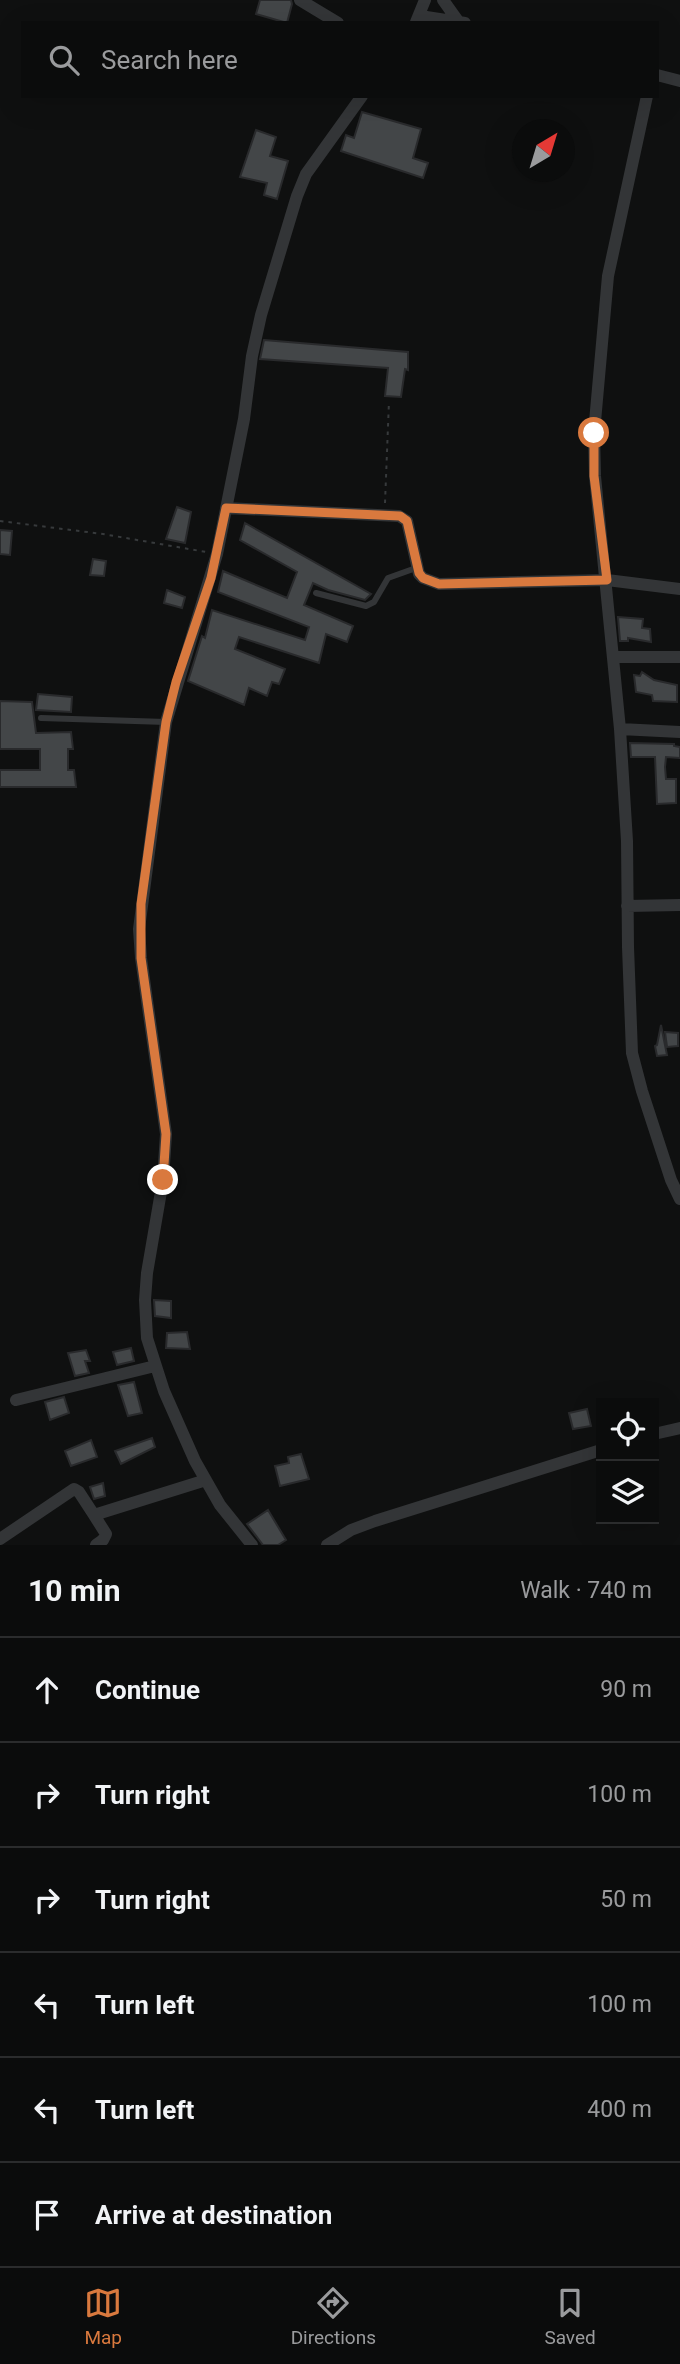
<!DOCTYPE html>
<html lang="en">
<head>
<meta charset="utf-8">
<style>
  :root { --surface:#0b0c0c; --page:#141515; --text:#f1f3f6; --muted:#9a9b9d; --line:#2b2c2d; --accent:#d9793e }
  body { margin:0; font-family:Roboto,sans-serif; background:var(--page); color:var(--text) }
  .controls { position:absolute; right:21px; bottom:21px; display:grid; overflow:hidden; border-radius:0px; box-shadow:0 7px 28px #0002 }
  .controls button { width:63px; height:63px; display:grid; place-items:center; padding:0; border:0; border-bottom:2px solid var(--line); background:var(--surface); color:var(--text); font:35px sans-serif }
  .compass { position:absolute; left:512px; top:119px; width:63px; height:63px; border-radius:50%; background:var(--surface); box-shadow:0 7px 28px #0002; rotate:38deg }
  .stop { position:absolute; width:21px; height:21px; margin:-16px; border:5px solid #d9793e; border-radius:50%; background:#fff }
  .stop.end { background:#d9793e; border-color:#fff; box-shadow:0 2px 7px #0008 }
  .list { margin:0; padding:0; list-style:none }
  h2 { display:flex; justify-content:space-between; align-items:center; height:91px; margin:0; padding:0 28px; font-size:30px }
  h2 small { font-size:23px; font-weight:400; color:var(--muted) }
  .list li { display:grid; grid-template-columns:46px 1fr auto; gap:21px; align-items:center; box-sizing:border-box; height:105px; padding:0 28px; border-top:2px solid var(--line) }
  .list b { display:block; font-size:26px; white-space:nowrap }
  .list em { font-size:23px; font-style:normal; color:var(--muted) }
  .icon { flex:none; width:38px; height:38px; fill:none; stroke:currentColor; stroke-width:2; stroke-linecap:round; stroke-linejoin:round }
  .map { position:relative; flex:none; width:680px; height:1545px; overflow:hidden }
  .search { position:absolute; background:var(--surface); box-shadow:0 7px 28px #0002; left:21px; right:21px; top:21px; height:77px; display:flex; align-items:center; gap:18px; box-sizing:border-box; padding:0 24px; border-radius:0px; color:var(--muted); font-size:26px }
  .sheet { height:721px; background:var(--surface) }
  nav { display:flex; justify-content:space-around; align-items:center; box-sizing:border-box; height:98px; border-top:2px solid var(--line); background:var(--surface); font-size:19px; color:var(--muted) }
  nav a { display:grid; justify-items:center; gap:4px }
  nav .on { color:var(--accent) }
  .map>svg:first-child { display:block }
</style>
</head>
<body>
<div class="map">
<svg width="680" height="1545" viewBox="0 0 680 1545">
  <rect width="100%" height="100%" fill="#0f1010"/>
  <!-- building -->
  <path fill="#434648" stroke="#292a2c" stroke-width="2" d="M260 0H291L292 4 287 23 256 14Z
    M362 112 421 129 413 158 428 163 423 178 341 151 346 135 354 138Z
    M256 130 276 137 270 156 288 161 277 199 264 195 267 183 240 177Z
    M264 340 408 352V370L405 369 401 397 385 396 388 368 260 359Z
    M177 507 191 512 185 543 166 539Z
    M245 523 371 594 365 600 328 590 313 583 304 605 353 626 347 642 326 634 319 663 239 637 235 649 285 669 279 684 272 682 267 696 249 688 244 705 188 681 202 636 205 638 212 610 305 640 309 627 218 592 223 571 287 598 297 572 240 540Z
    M0 530 12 531 10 555 0 554Z
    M93 559 106 561 104 576 90 575Z
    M167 590 185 597 182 608 164 603Z
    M618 617 643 619 642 628 650 629 651 642 628 638V641H620Z
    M642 672 654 680 677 685V702L653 701 652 695 636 692 634 675 640 676Z
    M38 694 72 697 71 712 36 710Z
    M0 701 32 702 36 733 71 732 73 749H68V770H74L76 787H0V770H40V749H0Z
    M630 743 674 744V746L680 747V758L666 757 665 767 666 779H676V803L657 804 655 757H631Z
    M661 1025 667 1055 657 1056 655 1046 657 1045Z
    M665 1032 678 1033V1046L667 1047Z
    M154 1300 171 1301V1318L155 1316Z
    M187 1332 190 1349 166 1348 167 1333Z
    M131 1348 134 1361 117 1365 113 1352Z
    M86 1350 90 1361H85L89 1373 75 1376 68 1353Z
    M134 1382 142 1413 128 1416 118 1385Z
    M64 1397 69 1413 50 1420 45 1402Z
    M587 1409 591 1426 573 1429 569 1413Z
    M152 1438 155 1447 121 1464 115 1451Z
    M91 1440 97 1457 71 1466 65 1451Z
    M301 1454 309 1479 280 1486 275 1466 289 1463 288 1457Z
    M103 1483 105 1496 94 1499 90 1487Z
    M268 1510 286 1540 278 1545H263L247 1524Z"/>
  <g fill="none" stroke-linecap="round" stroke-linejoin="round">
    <!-- path -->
    <path stroke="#373a3c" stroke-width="2" stroke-dasharray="3.5 5" stroke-linecap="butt" d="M385 503 389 401
      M0 521 103 534 206 552"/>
    <!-- lane -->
    <path stroke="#333537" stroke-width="6" d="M316 593 366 606 374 602 388 578 416 568
      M41 718 166 722"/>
    <!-- street -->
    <path stroke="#333537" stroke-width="12" d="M300 0 338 23
      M443 0 458 21
      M420 16 465 23
      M416 22 425 0
      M657 75 680 81
      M647 96 608 276 594 433 595 476 620 729 627 841 628 947 632 1053 642 1091 671 1180 680 1199
      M226 508 399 516 407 521 419 574 423 578 439 584 607 580 680 589
      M613 657H680
      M620 729 680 732
      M627 906 680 905
      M16 1400 155 1366
      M654 1434 680 1428
      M94 1515 106 1534 103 1540 96 1545
      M0 1539 74 1489 79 1492 94 1515 206 1480
      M252 1545 220 1505 195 1461 164 1391 147 1338 145 1300 147 1273 163 1180 166 1134 141 958 139 929 166 722 217 554 244 419 252 356 261 315 297 196 306 174 362 96
      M327 1545 351 1530 375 1521 601 1450"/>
  </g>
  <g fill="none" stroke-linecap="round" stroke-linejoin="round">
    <!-- route -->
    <path stroke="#d9793e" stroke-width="9" d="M163 1180 166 1134 141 958V904L166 722 176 682 211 578 226 508 400 516 407 521 419 573 423 578 439 584 607 580 594 476V433"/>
  </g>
</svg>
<div class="controls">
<button><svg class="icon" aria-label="locate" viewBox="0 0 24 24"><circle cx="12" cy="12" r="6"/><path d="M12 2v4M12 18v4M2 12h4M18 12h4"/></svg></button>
<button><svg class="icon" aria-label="layers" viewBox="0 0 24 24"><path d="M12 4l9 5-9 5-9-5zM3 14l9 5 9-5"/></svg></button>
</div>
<svg class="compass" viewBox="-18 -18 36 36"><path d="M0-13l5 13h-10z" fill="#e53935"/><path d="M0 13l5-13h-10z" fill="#9a9b9d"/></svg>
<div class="stop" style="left:594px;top:433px"></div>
<div class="stop end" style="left:163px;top:1180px"></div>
<div class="search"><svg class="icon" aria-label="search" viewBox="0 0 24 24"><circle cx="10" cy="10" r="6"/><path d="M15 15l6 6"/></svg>Search here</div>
</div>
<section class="sheet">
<h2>10 min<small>Walk · 740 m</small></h2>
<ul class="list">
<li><svg class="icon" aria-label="ahead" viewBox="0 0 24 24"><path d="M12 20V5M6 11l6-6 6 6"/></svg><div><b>Continue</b></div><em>90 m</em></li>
<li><svg class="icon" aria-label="right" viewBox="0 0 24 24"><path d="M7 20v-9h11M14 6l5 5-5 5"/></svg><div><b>Turn right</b></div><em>100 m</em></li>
<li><svg class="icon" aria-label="right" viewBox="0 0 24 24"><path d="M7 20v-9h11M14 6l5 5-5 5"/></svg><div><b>Turn right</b></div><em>50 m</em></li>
<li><svg class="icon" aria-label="left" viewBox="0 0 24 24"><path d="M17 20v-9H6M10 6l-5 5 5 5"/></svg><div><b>Turn left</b></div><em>100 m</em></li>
<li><svg class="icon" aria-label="left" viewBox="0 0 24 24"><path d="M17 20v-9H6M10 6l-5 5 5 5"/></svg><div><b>Turn left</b></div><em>400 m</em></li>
<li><svg class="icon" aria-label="arrive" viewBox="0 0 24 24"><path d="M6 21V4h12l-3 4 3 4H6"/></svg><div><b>Arrive at destination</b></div></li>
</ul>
</section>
<nav>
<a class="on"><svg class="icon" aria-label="map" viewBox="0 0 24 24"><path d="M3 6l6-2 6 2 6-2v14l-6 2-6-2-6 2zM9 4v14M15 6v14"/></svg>Map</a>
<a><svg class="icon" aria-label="directions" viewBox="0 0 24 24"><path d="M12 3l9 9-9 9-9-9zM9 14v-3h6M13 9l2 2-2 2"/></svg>Directions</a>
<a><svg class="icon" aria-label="saved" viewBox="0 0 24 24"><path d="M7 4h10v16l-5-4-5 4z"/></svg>Saved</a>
</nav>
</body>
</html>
